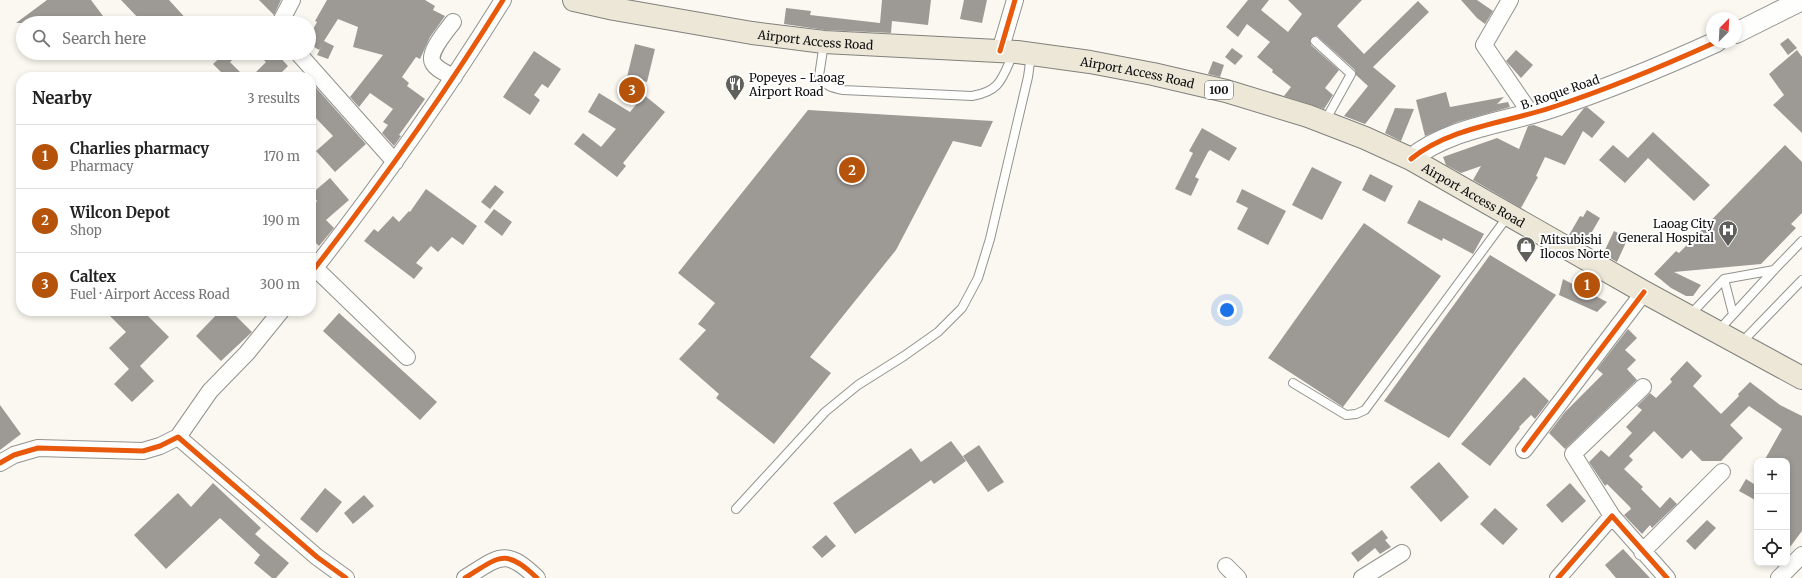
<!DOCTYPE html>
<html lang="en">
<head>
<meta charset="utf-8">
<style>
  :root { --surface:#fff; --page:#f2f2f2; --text:#222; --muted:#767676; --line:#e0e0e0; --accent:#b45309 }
  body { margin:0; font-family:Merriweather,serif; background:var(--page); color:var(--text) }
  .controls { position:absolute; right:12px; bottom:12px; display:grid; overflow:hidden; border-radius:8px; box-shadow:0 2px 6px #0003 }
  .controls button { width:36px; height:36px; display:grid; place-items:center; padding:0; border:0; border-bottom:1px solid var(--line); background:var(--surface); color:var(--text); font:20px sans-serif }
  .compass { position:absolute; left:1706px; top:12px; width:36px; height:36px; border-radius:50%; background:var(--surface); box-shadow:0 2px 6px #0003; rotate:24deg }
  .you { position:absolute; left:1227px; top:310px; width:14px; height:14px; margin:-10px; border:3px solid #fff; border-radius:50%; background:#1a73e8; box-shadow:0 0 0 6px #1a73e833 }
  .badge { display:grid; place-items:center; width:26px; height:26px; border-radius:50%; background:var(--accent); color:#fff; font-size:13px; font-weight:700 }
  .pin { position:absolute; translate:-50% -50%; border:2px solid #fff; box-shadow:0 1px 4px #0006 }
  .list { margin:0; padding:0; list-style:none }
  h2 { display:flex; justify-content:space-between; align-items:center; height:52px; margin:0; padding:0 16px; font-size:17px }
  h2 small { font-size:13px; font-weight:400; color:var(--muted) }
  .list li { display:grid; grid-template-columns:26px 1fr auto; gap:12px; align-items:center; box-sizing:border-box; height:64px; padding:0 16px; border-top:1px solid var(--line) }
  .list b { display:block; font-size:15px; white-space:nowrap }
  .list p { margin:0; font-size:13px; white-space:nowrap; color:var(--muted) }
  .list em { font-size:13px; font-style:normal; color:var(--muted) }
  .icon { flex:none; width:22px; height:22px; fill:none; stroke:currentColor; stroke-width:2; stroke-linecap:round; stroke-linejoin:round }
  .map { position:relative; flex:none; width:1802px; height:578px; overflow:hidden }
  .search { position:absolute; background:var(--surface); box-shadow:0 2px 6px #0003; left:16px; top:16px; width:300px; height:44px; display:flex; align-items:center; gap:10px; box-sizing:border-box; padding:0 14px; border-radius:22px; color:var(--muted); font-size:15px }
  .panel { position:absolute; background:var(--surface); box-shadow:0 2px 6px #0003; left:16px; top:72px; width:300px; height:244px; border-radius:16px }
  .map>svg:first-child { display:block }
</style>
</head>
<body>
<div class="map">
<svg width="1802" height="578" viewBox="0 0 1802 578">
  <rect width="100%" height="100%" fill="#faf8f0"/>
  <!-- building -->
  <path fill="#9d9a96" d="M47 0H91L103 16 93 23H16Z
    M121 0H169L190 23H143Z
    M259 0H281L274 15Z
    M327 0H425L435 6 433 10 445 16 430 37 420 59 416 57 402 77 409 83 407 86 425 99 399 135 401 136 394 146 382 133 388 125 383 122 393 109 370 93 359 107 350 97 383 55 353 47 358 27 338 19 324 41 334 46 328 59 317 55 321 47 319 50 311 45V33L317 22 315 21Z
    M882 0H931L928 25 892 21 891 33 825 30 784 24 786 8 811 11 810 15 880 23Z
    M964 0H987L982 23 960 19Z
    M1248 0H1269L1261 10 1288 32 1302 14 1288 0H1362L1337 26 1364 54 1418 1 1429 12 1373 67 1396 86 1365 124 1344 116 1368 86 1356 75 1355 70 1317 36 1311 38V45L1339 70 1325 88 1333 95 1324 109 1284 96 1291 87 1272 72 1273 70 1257 57 1270 42 1247 24 1238 37 1226 27Z
    M1461 0H1477L1493 11 1485 24 1477 18Z
    M1788 38 1797 48 1788 55 1780 44Z
    M635 44 655 49 647 82 627 77Z
    M1232 48 1243 56 1235 65 1225 57Z
    M1516 50 1533 65 1521 78 1506 61Z
    M1797 50 1802 57V133L1773 105 1784 95 1769 74Z
    M534 51 561 69 548 88 542 84 534 95 540 100 530 115 503 97Z
    M225 53H240L230 62 245 77H226L213 64Z
    M256 53H276L288 66 277 77H251L266 62Z
    M1213 61 1224 65 1220 77 1208 74Z
    M311 82 366 144 335 172 316 151 333 136 311 113Z
    M1446 92 1450 107 1504 97 1497 104 1508 102 1510 107 1457 122 1425 136 1416 100Z
    M599 93 630 112 644 95 665 112 623 163 626 166 617 177 574 144 583 133 601 147 616 129 588 112Z
    M1587 107 1605 122 1592 138 1583 131 1565 165 1545 157 1536 176 1538 177 1521 208 1473 180 1481 166 1461 173 1446 165 1443 157 1497 138 1519 149 1528 126 1534 125 1562 136 1584 108Z
    M1395 108 1414 109 1401 141 1385 133Z
    M808 110 993 121 981 147 953 141 896 250 810 357 831 373 774 444 716 398 719 394 679 359 706 330 698 324 715 303 678 273Z
    M1202 128 1237 148 1229 161 1210 150 1208 152 1195 177 1199 179 1191 196 1175 189 1193 153 1189 151Z
    M1653 132 1710 185 1694 201 1648 158 1625 183 1599 160 1613 145 1628 158Z
    M1785 145 1802 162V213L1791 224 1796 228 1761 264 1674 272 1701 285 1693 296H1686L1671 288 1654 274 1676 251 1679 253Z
    M1312 167 1342 182 1322 220 1292 205Z
    M1370 174 1393 186 1385 202 1362 190Z
    M330 178 349 200 326 220 334 228 319 246 311 238V208L317 201 311 194Z
    M495 185 504 192 490 209 481 202Z
    M426 189 477 226 463 245 452 237 438 252 431 246 416 263 423 268 414 279 364 241 374 229 378 232 393 216 399 222 409 211 410 212Z
    M1242 189 1286 211 1268 245 1237 229 1248 208 1236 202Z
    M1419 200 1484 234 1473 254 1443 238 1442 241 1407 223Z
    M494 209 512 222 502 236 484 222Z
    M1587 210 1600 218 1585 244 1569 235 1580 216 1583 217Z
    M1364 223 1441 276 1343 407 1268 358Z
    M1614 231 1628 238 1617 262 1603 254Z
    M1490 255 1556 295 1449 438 1384 401Z
    M1563 279 1607 302 1597 312 1559 295Z
    M105 311H143L169 337 140 366 154 381 132 402 114 384 129 369 109 348 126 332Z
    M220 311H231L252 332 221 361 196 336Z
    M339 313 437 402 420 420 323 331Z
    M1628 329 1637 338 1625 350 1636 360 1627 369 1637 380 1565 449 1549 433 1565 412 1603 374 1597 369Z
    M1687 361 1702 376 1693 386 1721 414 1739 396 1738 394 1750 382 1780 405 1802 416V531L1787 551V461H1764L1782 429 1749 406 1730 425 1743 438 1721 461H1702L1691 450 1682 459 1654 431 1629 456 1633 460 1624 469 1643 487 1641 489 1660 508 1670 497 1677 504 1652 528 1650 525 1642 534 1624 515 1631 509 1630 507 1607 484 1605 486 1589 462 1601 450 1609 457 1632 433 1626 427 1642 410 1637 406 1650 393 1656 398 1672 382 1670 379Z
    M1524 377 1549 401 1535 419 1531 415 1519 427 1520 428 1490 466 1461 444Z
    M0 405 21 434 0 450Z
    M951 441 966 461 934 484 931 480 855 534 833 503 911 448 921 462Z
    M979 445 1004 482 988 492 963 456Z
    M1439 462 1469 497 1441 522 1410 487Z
    M1746 479 1757 486V501L1739 491Z
    M213 483 261 528 255 534 289 563 276 578H272L254 563 260 555 220 518 166 569 134 535 178 493 191 507Z
    M1570 483 1586 501 1562 523 1546 505Z
    M325 488 342 502 317 533 300 519Z
    M364 495 374 506 353 524 344 513Z
    M1495 508 1518 529 1503 545 1480 524Z
    M1707 520 1716 528 1695 550 1686 541Z
    M1382 530 1388 538 1385 540 1391 547 1380 554 1375 548 1358 562 1351 553Z
    M826 535 836 546 822 558 812 547Z
    M1623 549 1650 578H1616L1605 565Z"/>
  <g fill="none" stroke-linecap="round" stroke-linejoin="round">
    <!-- service casing -->
    <g stroke="#93928f" stroke-width="10">
      <path id="service" d="M1315 41 1351 74 1325 121
        M824 43 819 76C825 86 832 88 843 90L972 96C1001 91 1002 78 1013 54
        M1724 279 1733 314
        M1689 316 1724 279 1774 270
        M1718 331 1774 270 1802 241
        M1741 343 1802 280
        M1293 383 1346 415 1356 414 1365 410 1508 216
        M736 509 825 412 858 385 904 356 938 332 962 308 978 278 990 239 1028 77 1031 55"/>
    </g>
    <!-- minor casing -->
    <g stroke="#93928f" stroke-width="18">
      <path id="minor" d="M1510 0 1484 45 1531 114
        M453 22C447 30 427 53 433 63 437 70 448 74 454 77
        M280 23 292 0
        M1000 51 1015 0
        M298 53 395 162
        M315 268 407 357
        M311 273C380 185 444 95 503 0
        M178 437 210 391 247 353 281 311
        M1524 450 1644 292
        M0 463 14 455 38 448 143 451 160 446 178 437 317 557 346 578
        M1612 516 1573 454 1643 387
        M1642 552 1722 472
        M1226 566 1238 578
        M465 578C499 557 505 547 537 578
        M1362 578 1402 553
        M1558 578 1612 516 1667 578
        M1779 578 1802 555"/>
    </g>
    <!-- tertiary casing -->
    <g stroke="#93928f" stroke-width="22">
      <path id="tertiary" d="M1736 33 1802 0
        M1411 159C1450 127 1506 123 1553 107 1608 89 1663 66 1716 42"/>
    </g>
    <!-- primary casing -->
    <g stroke="#80807c" stroke-width="24">
      <g id="primary">
        <path id="s1" d="M574 0 614 9 752 33 824 42 1017 52 1090 62 1153 74 1226 91 1308 116 1365 138 1411 159 1644 292 1802 378"/>
      </g>
    </g>
    <!-- service -->
    <use href="#service" stroke="#fefefd" stroke-width="8"/>
    <!-- minor -->
    <use href="#minor" stroke="#fefefd" stroke-width="16"/>
    <!-- tertiary -->
    <use href="#tertiary" stroke="#fefefd" stroke-width="20"/>
    <!-- primary -->
    <use href="#primary" stroke="#ece7d7" stroke-width="22"/>
    <!-- cycleway casing -->
    <g stroke="#fff" stroke-width="8">
      <path id="cycleway" d="M1000 51 1015 0
        M1411 159C1450 127 1506 123 1553 107 1608 89 1663 66 1716 42
        M311 273C380 185 444 95 503 0
        M1524 450 1644 292
        M0 463 14 455 38 448 143 451 160 446 178 437 317 557 346 578
        M465 578C499 557 505 547 537 578
        M1558 578 1612 516 1667 578"/>
    </g>
    <!-- cycleway -->
    <use href="#cycleway" stroke="#e8590c" stroke-width="5"/>
  </g>
  <!-- icons -->
  <defs>
    <g id="restaurant-pin" transform="scale(1)"><path d="M0 17L-7.5 6A9.5 9.5 0 1 1 7.5 6Z" fill="#5f5f5c" stroke="#fff"/><path d="M-5-6h1v4h1v-4h1v4h1v-4h1v5L-1.5 .5V6h-2V.5L-5-1ZM5-6V6H3V1.5H1.5Q1.5-4 5-6Z" fill="#fff"/></g>
    <g id="hospital-pin" transform="scale(1)"><path d="M0 17L-7.5 6A9.5 9.5 0 1 1 7.5 6Z" fill="#5f5f5c" stroke="#fff"/><path d="M-5-5h3v3.5h4V-5h3V5h-3V1.5h-4V5h-3Z" fill="#fff"/></g>
    <g id="shop-pin" transform="scale(1)"><path d="M0 17L-7.5 6A9.5 9.5 0 1 1 7.5 6Z" fill="#5f5f5c" stroke="#fff"/><path d="M-5-2.5h2.3a2.7 3.5 0 0 1 5.4 0H5L5.5 6h-11ZM-1.5-2.5h3a1.5 2.3 0 0 0-3 0Z" fill="#fff"/></g>
  </defs>
  <g fill-rule="evenodd">
    <use href="#restaurant-pin" x="735" y="84"/>
    <use href="#hospital-pin" x="1728" y="230"/>
    <use href="#shop-pin" x="1526" y="246"/>
  </g>
  <g text-anchor="middle" dominant-baseline="central" stroke-width="4" stroke-linejoin="round" paint-order="stroke">
    <!-- shield labels -->
    <rect fill="#fff" stroke="#555" stroke-width="1" x="1205" y="81" width="28" height="18" rx="3"/>
    <g font-size="11" font-weight="bold" fill="#0c0c0c">
      <text x="1219" y="90">100</text>
    </g>
    <!-- street labels -->
    <g font-size="12" fill="#0c0c0c" stroke="#fff">
      <text stroke="none"><textPath href="#s1" startOffset="245">Airport Access Road</textPath></text>
      <text stroke="none"><textPath href="#s1" startOffset="569">Airport Access Road</textPath></text>
      <text transform="translate(1560 92) rotate(-19)">B. Roque Road</text>
      <text stroke="none"><textPath href="#s1" startOffset="929">Airport Access Road</textPath></text>
    </g>
    <!-- poi labels -->
    <g font-size="12" fill="#0c0c0c" stroke="#fff" text-anchor="start">
      <text x="749" y="77">Popeyes - Laoag<tspan x="749" dy="14">Airport Road</tspan></text>
      <text x="1714" y="223" text-anchor="end">Laoag City<tspan x="1714" dy="14">General Hospital</tspan></text>
      <text x="1540" y="239">Mitsubishi<tspan x="1540" dy="14">Ilocos Norte</tspan></text>
    </g>
  </g>
</svg>
<div class="controls">
<button>+</button>
<button>−</button>
<button><svg class="icon" aria-label="locate" viewBox="0 0 24 24"><circle cx="12" cy="12" r="6"/><path d="M12 2v4M12 18v4M2 12h4M18 12h4"/></svg></button>
</div>
<svg class="compass" viewBox="-18 -18 36 36"><path d="M0-13l5 13h-10z" fill="#e53935"/><path d="M0 13l5-13h-10z" fill="#767676"/></svg>
<div class="you"></div>
<div class="pin badge" style="left:1587px;top:285px">1</div>
<div class="pin badge" style="left:852px;top:170px">2</div>
<div class="pin badge" style="left:632px;top:90px">3</div>
<div class="search"><svg class="icon" aria-label="search" viewBox="0 0 24 24"><circle cx="10" cy="10" r="6"/><path d="M15 15l6 6"/></svg>Search here</div>
<section class="panel">
<h2>Nearby<small>3 results</small></h2>
<ul class="list">
<li><span class="badge">1</span><div><b>Charlies pharmacy</b><p>Pharmacy</p></div><em>170 m</em></li>
<li><span class="badge">2</span><div><b>Wilcon Depot</b><p>Shop</p></div><em>190 m</em></li>
<li><span class="badge">3</span><div><b>Caltex</b><p>Fuel · Airport Access Road</p></div><em>300 m</em></li>
</ul>
</section>
</div>
</body>
</html>
